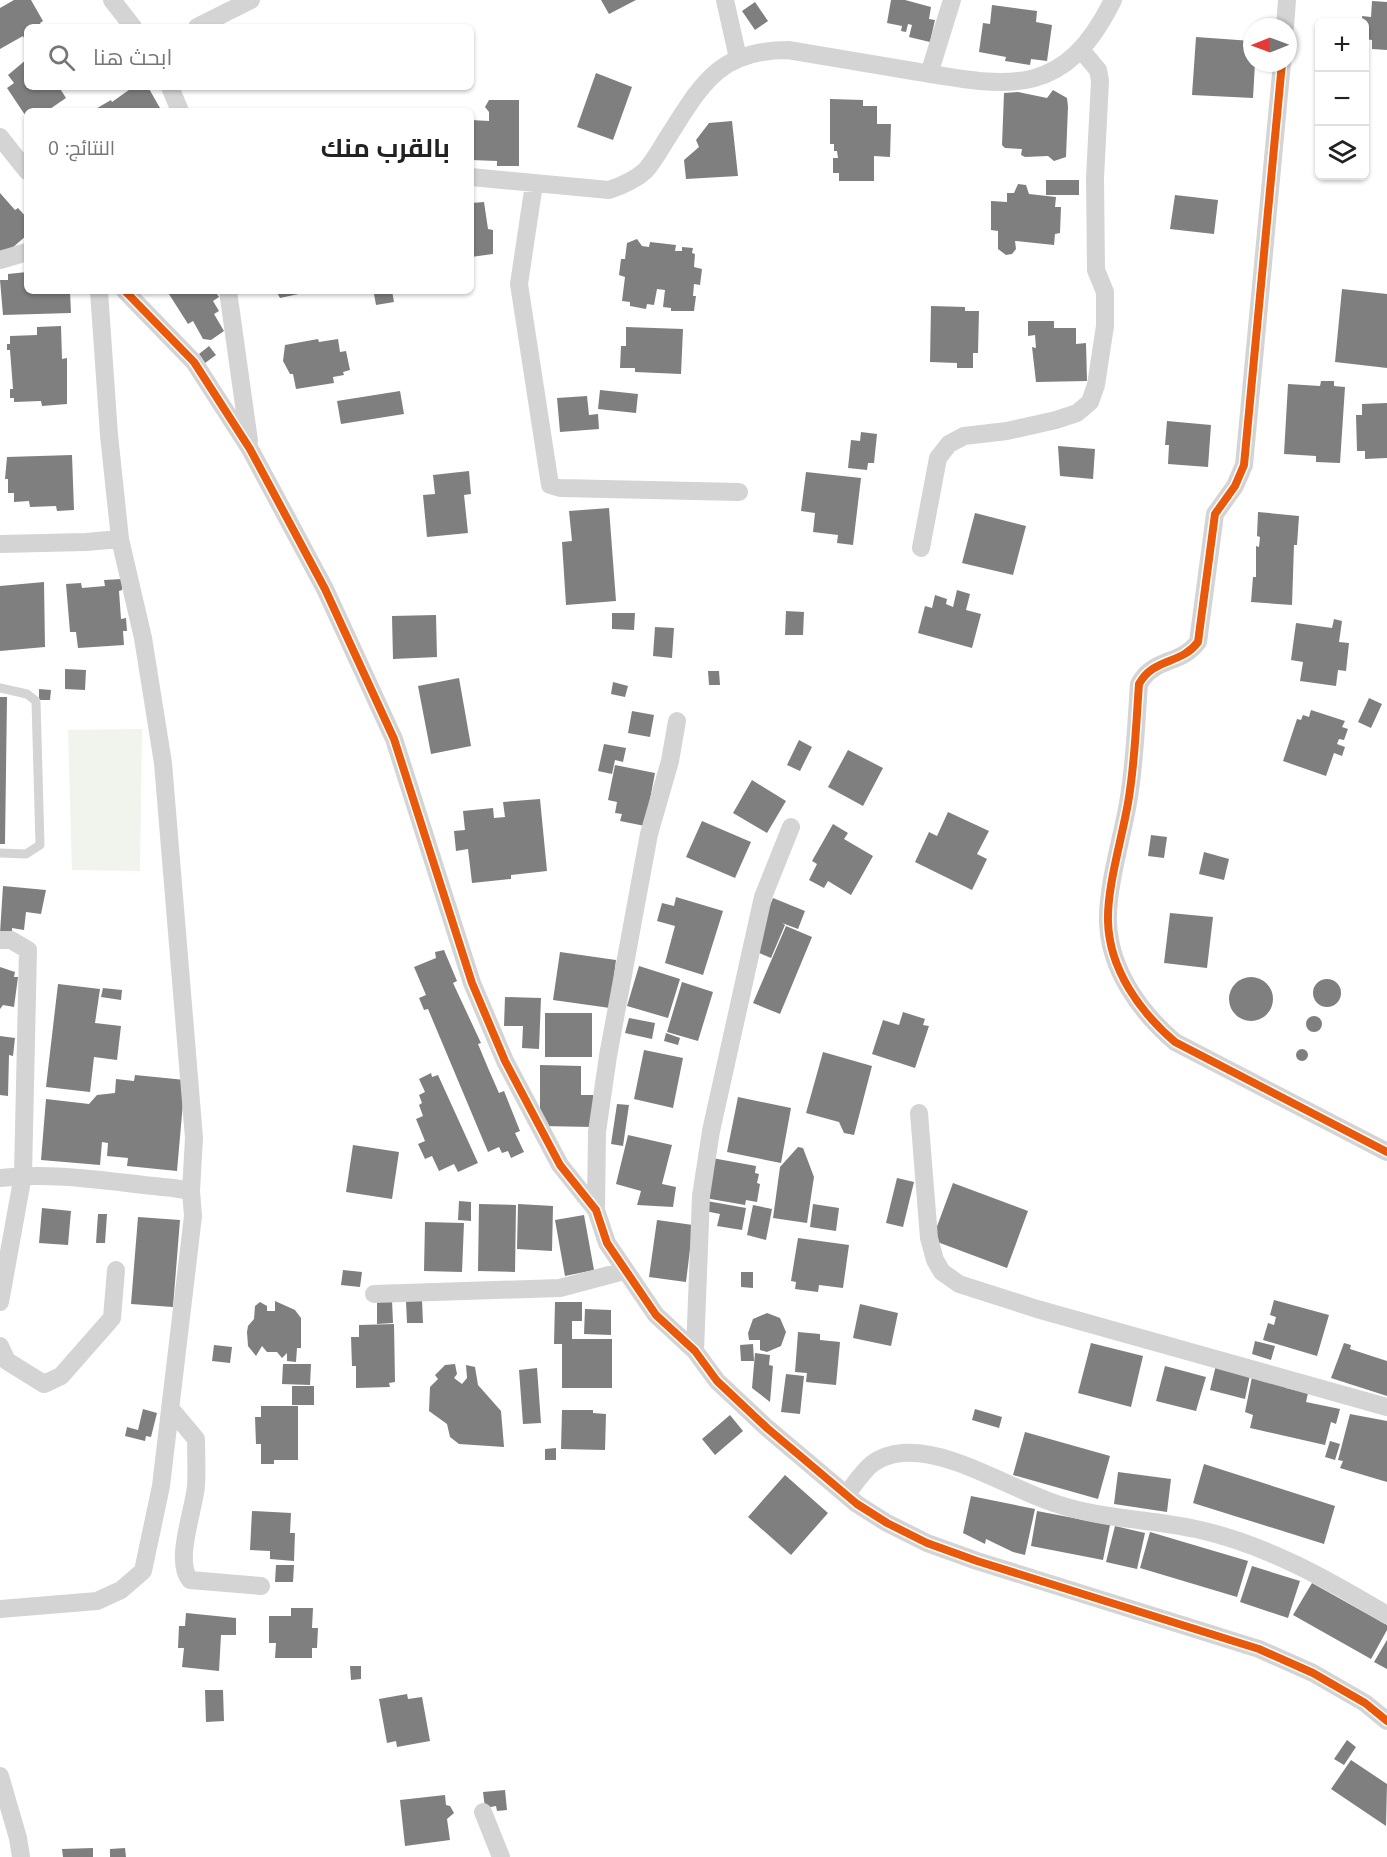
<!DOCTYPE html>
<html lang="ar">
<head>
<meta charset="utf-8">
<style>
  :root { --surface:#fff; --page:#f2f2f2; --text:#222; --muted:#767676; --line:#e0e0e0 }
  body { margin:0; font-family:"PT Sans",Cairo,sans-serif; background:var(--page); color:var(--text); direction:rtl }
  .controls { position:absolute; right:18px; top:18px; display:grid; overflow:hidden; border-radius:9px; box-shadow:0 2px 4px #0004 }
  .controls button { width:54px; height:54px; display:grid; place-items:center; padding:0; border:0; border-bottom:2px solid var(--line); background:var(--surface); color:var(--text); font:30px sans-serif }
  .compass { position:absolute; left:1243px; top:18px; width:54px; height:54px; border-radius:50%; background:var(--surface); box-shadow:0 2px 4px #0004; rotate:269deg }
  .list { margin:0; padding:0; list-style:none }
  h2 { display:flex; justify-content:space-between; align-items:center; height:78px; margin:0; padding:0 24px; font-size:26px }
  h2 small { font-size:20px; font-weight:400; color:var(--muted) }
  .icon { flex:none; width:33px; height:33px; fill:none; stroke:currentColor; stroke-width:2; stroke-linecap:round; stroke-linejoin:round }
  .map { position:relative; flex:none; width:1387px; height:1857px; overflow:hidden; direction:ltr }
  .search { position:absolute; background:var(--surface); box-shadow:0 2px 4px #0004; left:24px; top:24px; width:450px; height:66px; display:flex; align-items:center; gap:15px; box-sizing:border-box; padding:0 21px; border-radius:9px; color:var(--muted); font-size:22px }
  .panel { position:absolute; background:var(--surface); box-shadow:0 2px 4px #0004; left:24px; top:108px; width:450px; height:186px; border-radius:9px; direction:rtl }
  .map>svg:first-child { display:block }
</style>
</head>
<body>
<div class="map">
<svg width="1387" height="1857" viewBox="0 0 1387 1857">
  <rect width="100%" height="100%" fill="#fff"/>
  <!-- green -->
  <path fill="#f0f4ec" d="M142 729 140 871 72 870 68 730Z"/>
  <!-- building -->
  <path fill="#7f7f7f" d="M14 0H31L43 21 40 23 42 27H27V44L23 36 0 49V8Z
    M601 0H636L609 14Z
    M891 0H905L931 7 929 19 935 20 930 42 909 37 912 25 908 24 906 32 901 31 902 26 887 23Z
    M1372 1 1387 2V50L1372 49V40L1364 39 1362 16 1371 17Z
    M755 2 768 21 755 30 742 11Z
    M992 5 1037 11 1036 22 1052 25 1047 61 1031 59 1030 65 1005 61 1006 57 979 52 983 23 990 24Z
    M1196 37 1252 41V63H1255L1253 98 1192 95Z
    M27 59V87H59L66 98 47 111H27V118L7 88 14 83 8 75Z
    M596 73 632 87 613 140 577 127Z
    M133 87H148L160 108 156 111H92L111 100 112 102Z
    M1053 90 1067 98 1068 107 1066 157 1054 161 1048 156 1025 157 1021 155 1022 149 1005 148 1002 145 1004 93 1018 92 1047 98Z
    M830 99 863 100V106H877V124H891L890 157 874 156V181H839V173H833V158H838L837 151H834V144H830Z
    M489 100H519V166H497V161L471 160V120L489 121V112L485 107Z
    M732 121 738 176 686 179 684 160 699 147 696 140 709 123Z
    M1046 180H1079V195H1046Z
    M1018 184 1026 185 1029 194 1056 197 1055 207H1061L1060 233 1055 234 1054 245 1015 241 1016 249 1012 254 1006 255 998 249V231L991 230V201L1007 202V193H1014Z
    M0 193 15 210 18 208 27 218 25 222 27 235 3 256 0 252Z
    M1175 195 1218 200 1214 234 1170 229Z
    M484 202 488 229 493 230V254L471 257V203Z
    M637 239 642 246 649 247 650 242 676 245 675 251H682V247L693 248 692 253 695 254 694 267 702 269 700 285 694 284 693 296H696L694 311H671V308L663 307 665 290 657 289 654 305 647 304 646 309 630 306V302L622 301 625 277 619 275 621 259H625L627 243Z
    M27 272V291H70L71 313 3 315 0 280H8V274Z
    M1342 289 1387 294V368L1335 362Z
    M167 291H215L219 297 213 301 219 311 214 314 224 331 211 340 203 339 193 321 188 324Z
    M276 291H308V292L280 298Z
    M378 291H392L394 302 376 305 374 294 379 293Z
    M931 306 965 307V311H979L978 353H973V368H957V363L930 362Z
    M1028 321H1054V328H1076V344L1086 343 1087 381 1036 382 1032 347 1036 348 1035 335 1028 336Z
    M61 326 62 359 67 358V404L42 406 41 401 14 402V398H10V389H13L10 350H7V344H10V336L37 335V327Z
    M626 327 683 329 681 374 635 372V368H620L621 346H626Z
    M318 339 319 342 338 339 340 352 346 351 350 370 343 372 344 375 333 377 334 383 296 389 293 374H290L283 361 285 345Z
    M209 346 216 355 205 363 199 354Z
    M1321 381H1334V386L1345 387 1340 463 1316 462V456L1284 454 1288 384 1320 386Z
    M600 390 638 394 636 413 598 409Z
    M400 391 404 414 341 424 337 401Z
    M587 396 589 415 598 414 599 429 560 432 557 398Z
    M1387 403V458L1365 459V451H1357L1356 415H1362V404Z
    M1167 421 1211 425 1208 467 1168 464 1169 445H1165Z
    M861 432 877 434 874 463H868L867 470 848 468 851 440 860 441Z
    M1058 446 1095 449 1093 479 1060 476Z
    M72 455 74 510 57 511 56 506 30 507 29 501 14 502V493H8V479H5L7 457Z
    M469 471 471 494 464 495 468 533 427 537 423 495 435 494 433 475Z
    M806 472 861 478 853 545 837 543 838 535 813 532 815 513 801 511Z
    M609 508 616 601 566 605 562 542 572 541 569 511Z
    M1258 512 1299 516 1297 545H1294L1292 605 1251 602 1253 577H1256V546L1259 547 1260 537 1257 536Z
    M975 513 1026 526 1013 575 962 563Z
    M122 579V590L119 591 121 619 126 618 127 631H123L124 645 78 648 76 632H70L66 584 81 583 82 588 105 586 104 580Z
    M44 582 45 647 0 651V586Z
    M957 590 970 594 966 610 981 614 972 648 918 633 925 606 932 608 935 595 947 599 946 604 953 607Z
    M786 611 804 612 803 635H785Z
    M612 613H635L634 630 612 629Z
    M436 615 437 657 393 659 392 616Z
    M1334 619 1342 621 1339 642 1349 643 1346 671 1338 670 1336 686 1300 681 1303 662 1291 660 1296 623 1332 628Z
    M655 627 674 628 672 658 653 656Z
    M65 669 86 670 85 690 65 689Z
    M708 671H719L720 685H709Z
    M459 678 471 746 431 754 418 686Z
    M613 682 628 686 625 697 611 694Z
    M39 689 51 690 50 700H39Z
    M0 697H7L5 844H0Z
    M1369 698 1382 704 1371 728 1358 722Z
    M1311 710 1345 721 1342 727 1348 729 1344 740 1339 739 1337 744 1345 747 1342 756 1334 753 1326 776 1283 761 1297 719 1301 720 1303 715 1309 717Z
    M632 711 654 715 650 737 628 733Z
    M799 740 812 747 800 771 787 765Z
    M604 744 626 748 623 762 615 760 612 774 598 771Z
    M848 750 883 768 863 806 828 787Z
    M615 765 655 773 645 826 620 821 622 814 615 813 617 802 608 800Z
    M752 780 786 801 767 833 733 813Z
    M540 799 547 871 511 875V879L472 883 468 849 456 851 454 831 465 830 463 811 493 808 494 818 505 817 503 802Z
    M948 812 989 831 977 854 987 859 972 890 915 862 929 832 937 836Z
    M702 821 751 842 735 878 686 857Z
    M833 824 848 833 844 839 873 856 851 895 828 881 824 888 809 880 817 864 812 861Z
    M1151 835 1167 837 1164 858 1148 856Z
    M1204 852 1229 859 1224 880 1199 874Z
    M3 886 46 890 41 914 26 912 24 930 12 928V934L0 933Z
    M676 897 723 911 703 975 665 963 675 926 657 921 662 903 674 906Z
    M773 898 805 911 798 929 782 923 785 925 771 958 752 950Z
    M1170 913 1213 917 1207 968 1164 963Z
    M786 926 812 937 780 1014 753 1003Z
    M444 950 457 981 453 983 481 1043 478 1044 488 1068 499 1093 504 1091 520 1131 515 1133 524 1152 511 1158 508 1151 502 1153 499 1147 488 1152 428 1009 424 1010 419 998 426 995 414 967 436 958 435 952Z
    M560 952 616 960 610 1008 553 1000Z
    M639 966 680 979 668 1018 627 1006Z
    M0 967 15 972 14 977H18L14 1007 3 1005 0 1009Z
    M1229 999a22 22 0 1 1 44 0a22 22 0 1 1-44 0Z
    M1313 993a14 14 0 1 1 28 0a14 14 0 1 1-28 0Z
    M682 982 713 992 698 1041 667 1032Z
    M58 984 100 989 95 1023 121 1026 117 1060 94 1057 90 1092 46 1087Z
    M103 988 122 990 121 1000 101 997Z
    M505 997 541 998 539 1049 522 1048 523 1026H504Z
    M903 1012 925 1019 923 1025 929 1026 915 1068 872 1054 883 1020 899 1025Z
    M545 1013H592V1057H545Z
    M1306 1024a8 8 0 1 1 16 0a8 8 0 1 1-16 0Z
    M629 1018 655 1023 652 1039 625 1033Z
    M666 1033 680 1038 678 1045 664 1041Z
    M0 1036 15 1038 13 1056 9 1055 8 1096 0 1095Z
    M1296 1055a6 6 0 1 1 12 0a6 6 0 1 1-12 0Z
    M644 1050 683 1058 673 1108 634 1099Z
    M823 1052 872 1066 854 1135 844 1133 839 1122 806 1113Z
    M540 1065 581 1066V1095H593V1127L540 1126Z
    M431 1073 432 1077 438 1075 478 1163 458 1172 454 1164 439 1171 432 1156 425 1159 418 1144 425 1141 416 1119 423 1116 419 1105 422 1103 419 1095 425 1092 419 1079Z
    M135 1075 185 1080 177 1171 127 1166 128 1158 107 1156 108 1143 102 1142 100 1165 41 1160 46 1099 89 1104 97 1095 115 1093 116 1079 134 1081Z
    M738 1097 791 1108 781 1163 727 1152Z
    M617 1104 629 1105 623 1146 611 1144Z
    M628 1135 672 1145 662 1184 676 1187 673 1207 637 1205 641 1191 616 1184Z
    M353 1145 399 1152 392 1199 346 1192Z
    M798 1147 803 1148 814 1177 807 1223 773 1218 780 1167Z
    M712 1158 756 1166 755 1173 759 1174 757 1183 760 1184 757 1202 746 1200 745 1205 705 1198Z
    M897 1178 914 1182 903 1227 886 1223Z
    M953 1183 1028 1211 1007 1268 932 1240Z
    M459 1201 471 1202V1221L458 1220Z
    M707 1201 746 1208 742 1230 717 1226 720 1214 705 1211Z
    M479 1204 516 1205 515 1272 478 1271Z
    M518 1204 553 1206 552 1251 517 1249Z
    M813 1204 839 1208 836 1231 810 1227Z
    M753 1205 772 1209 766 1240 747 1235Z
    M42 1208 71 1211 68 1245 39 1243Z
    M98 1214H107L105 1243H96Z
    M584 1215 594 1270 565 1276 555 1220Z
    M138 1217 180 1220 173 1307 131 1304Z
    M657 1220 693 1225 686 1282 649 1277Z
    M425 1222 464 1223 462 1272 424 1271Z
    M798 1238 849 1245 843 1288 819 1285 818 1292 795 1289 796 1282 791 1281Z
    M343 1270 362 1272 360 1287 341 1285Z
    M741 1272H753V1288L741 1287Z
    M392 1300 393 1323 377 1324V1301Z
    M422 1300 423 1323H407L406 1301Z
    M1274 1300 1329 1315 1317 1356 1263 1340 1268 1323 1274 1325 1276 1317 1270 1315Z
    M275 1301 295 1310 301 1318V1348H297L296 1362 287 1361V1353L282 1358 277 1352H267L262 1346 256 1356 248 1346 247 1332 248 1326 254 1319 255 1306 260 1302 267 1306V1311H275Z
    M555 1302H582V1321H572V1339H612V1388H562V1344H554Z
    M860 1304 898 1313 891 1346 853 1338Z
    M585 1309 611 1310V1335L584 1334Z
    M767 1313 780 1318 786 1332 781 1346 767 1352 760 1350V1340H749L748 1333 753 1319Z
    M394 1324 395 1382 389 1383 390 1387 356 1388V1366H352L351 1337H359V1325Z
    M798 1332 820 1334V1340L840 1342 836 1385 806 1382 807 1373 795 1372Z
    M1255 1341 1275 1346 1271 1360 1252 1354Z
    M1091 1343 1143 1356 1131 1407 1078 1393Z
    M1344 1343 1351 1345 1350 1349 1387 1361V1396L1331 1378Z
    M753 1344 754 1361H741L740 1345Z
    M214 1345 232 1347 230 1363 212 1361Z
    M755 1353 770 1355 769 1365 773 1366 770 1402 752 1388Z
    M283 1364H311L310 1385 282 1384Z
    M455 1364 457 1374 454 1378 462 1384 467 1378 466 1365 475 1367 478 1385 501 1411 504 1447 459 1444 450 1437 447 1424 429 1411 430 1387 438 1379 435 1375 445 1365Z
    M1216 1365 1250 1375 1245 1399 1210 1390Z
    M1165 1366 1206 1377 1196 1411 1156 1401Z
    M537 1368 541 1423 523 1424 519 1370Z
    M1253 1372 1287 1379 1286 1388 1308 1393 1306 1402 1340 1409 1336 1424 1331 1422 1325 1445 1250 1428 1253 1415 1245 1412Z
    M786 1374 804 1376 800 1414 781 1412Z
    M292 1386H314V1405H292Z
    M261 1406H298V1460H274V1464H261V1444H256L255 1417H261Z
    M143 1409 157 1413 151 1437 146 1436 145 1441 125 1436 127 1427 138 1430Z
    M975 1409 1002 1417 999 1428 972 1420Z
    M562 1410H593V1413L606 1414 605 1450 561 1449Z
    M1350 1414 1387 1421V1482L1340 1468 1343 1461 1338 1460Z
    M730 1415 743 1431 715 1455 702 1439Z
    M1025 1432 1110 1456 1098 1499 1013 1475Z
    M1330 1441 1340 1444 1335 1460 1325 1457Z
    M556 1448V1460H545V1449Z
    M1204 1464 1335 1506 1324 1544 1193 1503Z
    M1118 1472 1171 1479 1167 1512 1114 1504Z
    M785 1475 828 1513 791 1555 748 1517Z
    M971 1496 1035 1509 1025 1555 1013 1552 986 1539 985 1544 963 1533Z
    M252 1511 291 1513 290 1533H295L294 1561 270 1559V1551L250 1550Z
    M1037 1511 1110 1525 1103 1560 1031 1546Z
    M1115 1526 1145 1533 1137 1569 1106 1562Z
    M1150 1532 1248 1561 1237 1597 1140 1568Z
    M276 1565H294L293 1582H275Z
    M1252 1566 1300 1581 1288 1618 1240 1602Z
    M1312 1583 1387 1625V1630L1371 1659 1293 1615Z
    M291 1608H313L312 1628H318L317 1648H312V1658H275L276 1643H269V1616H291Z
    M186 1613 236 1618V1635H221L219 1671 182 1667 184 1648H178L179 1626H185Z
    M1387 1640V1669L1374 1662Z
    M350 1666H361V1679L351 1680Z
    M205 1690H223L224 1721 206 1722Z
    M407 1694 408 1699 422 1697 430 1741 397 1747 396 1741 387 1743 379 1699Z
    M1347 1740 1356 1747 1344 1765 1334 1759Z
    M1351 1760 1387 1784 1386 1826 1331 1789Z
    M505 1790 507 1810 497 1811 496 1806 485 1808 483 1792Z
    M445 1795 446 1805 450 1806 454 1813 447 1819 450 1840 405 1846 400 1800Z
    M93 1848V1857H63L62 1849Z
    M125 1848 126 1857H110V1849Z"/>
  <g fill="none" stroke-linecap="round" stroke-linejoin="round">
    <!-- service -->
    <path stroke="#d4d4d4" stroke-width="9" d="M0 688 27 694 36 701 40 845 26 854 0 853"/>
    <!-- minor -->
    <path stroke="#d4d4d4" stroke-width="18" d="M112 0 133 27
      M725 0 738 58
      M197 27 251 0
      M1285 27 1287 0
      M1282 63 1244 465 1235 486 1215 514 1198 642C1181 665 1154 657 1139 684 1136 724 1135 764 1128 803 1122 838 1107 887 1108 921 1109 969 1140 1012 1175 1042L1387 1152
      M929 74 952 0
      M170 87 180 111
      M0 137 27 171
      M471 177 609 190C621 186 635 180 645 171 653 162 660 150 666 140 701 86 717 50 788 50 832 57 875 65 919 72 1013 88 1065 97 1113 0
      M534 184 519 284 550 485 560 488 739 492
      M0 260 27 252
      M125 291 194 362 250 449 325 589 394 739 472 983 505 1061 560 1165 596 1210 607 1243 656 1315 695 1351 717 1381 767 1428 857 1504 887 1523 927 1543 977 1561 1259 1649 1313 1673 1365 1703 1387 1721
      M228 291 249 441
      M120 539 143 638 163 763 194 1138 191 1191
      M0 544 86 542 120 539 109 435 99 291
      M921 548 938 458 949 444 964 436 1007 431 1056 420 1077 413 1090 402 1096 385 1105 326V292L1096 270 1095 178 1100 81 1098 70 1082 51
      M0 940H11L28 950 23 1175 0 1302
      M919 1113 929 1238 935 1260 942 1272 959 1284 1037 1309 1387 1407
      M0 1178C57 1171 116 1183 173 1188L191 1191 193 1216 161 1486 143 1571 121 1590 97 1601 0 1609
      M596 1210 597 1132 608 1056 649 834 670 761 677 721
      M374 1294 560 1288 624 1271
      M0 1346 7 1361 44 1384 61 1376 112 1318 116 1270
      M695 1351 701 1196 711 1131 763 897 791 827
      M170 1408 196 1439C196 1454 197 1470 196 1486 194 1510 174 1561 190 1580L261 1586
      M846 1495C864 1472 871 1456 902 1453 951 1449 1010 1489 1057 1504 1101 1519 1150 1519 1196 1529 1265 1544 1327 1579 1387 1615
      M0 1776 18 1838 21 1857
      M483 1812 501 1857"/>
    <!-- cycleway casing -->
    <g stroke="#fff" stroke-width="11">
      <path id="cycleway" d="M1282 63 1244 465 1235 486 1215 514 1198 642C1181 665 1154 657 1139 684 1136 724 1135 764 1128 803 1122 838 1107 887 1108 921 1109 969 1140 1012 1175 1042L1387 1152
        M125 291 194 362 250 449 325 589 394 739 472 983 505 1061 560 1165 596 1210 607 1243 656 1315 695 1351 717 1381 767 1428 857 1504 887 1523 927 1543 977 1561 1259 1649 1313 1673 1365 1703 1387 1721"/>
    </g>
    <!-- cycleway -->
    <use href="#cycleway" stroke="#e8590c" stroke-width="8"/>
  </g>
</svg>
<div class="controls">
<button>+</button>
<button>−</button>
<button><svg class="icon" aria-label="layers" viewBox="0 0 24 24"><path d="M12 4l9 5-9 5-9-5zM3 14l9 5 9-5"/></svg></button>
</div>
<svg class="compass" viewBox="-18 -18 36 36"><path d="M0-13l5 13h-10z" fill="#e53935"/><path d="M0 13l5-13h-10z" fill="#767676"/></svg>
<div class="search"><svg class="icon" aria-label="search" viewBox="0 0 24 24"><circle cx="10" cy="10" r="6"/><path d="M15 15l6 6"/></svg>ابحث هنا</div>
<section class="panel">
<h2>بالقرب منك<small>النتائج: 0</small></h2>
<ul class="list">
</ul>
</section>
</div>
</body>
</html>
